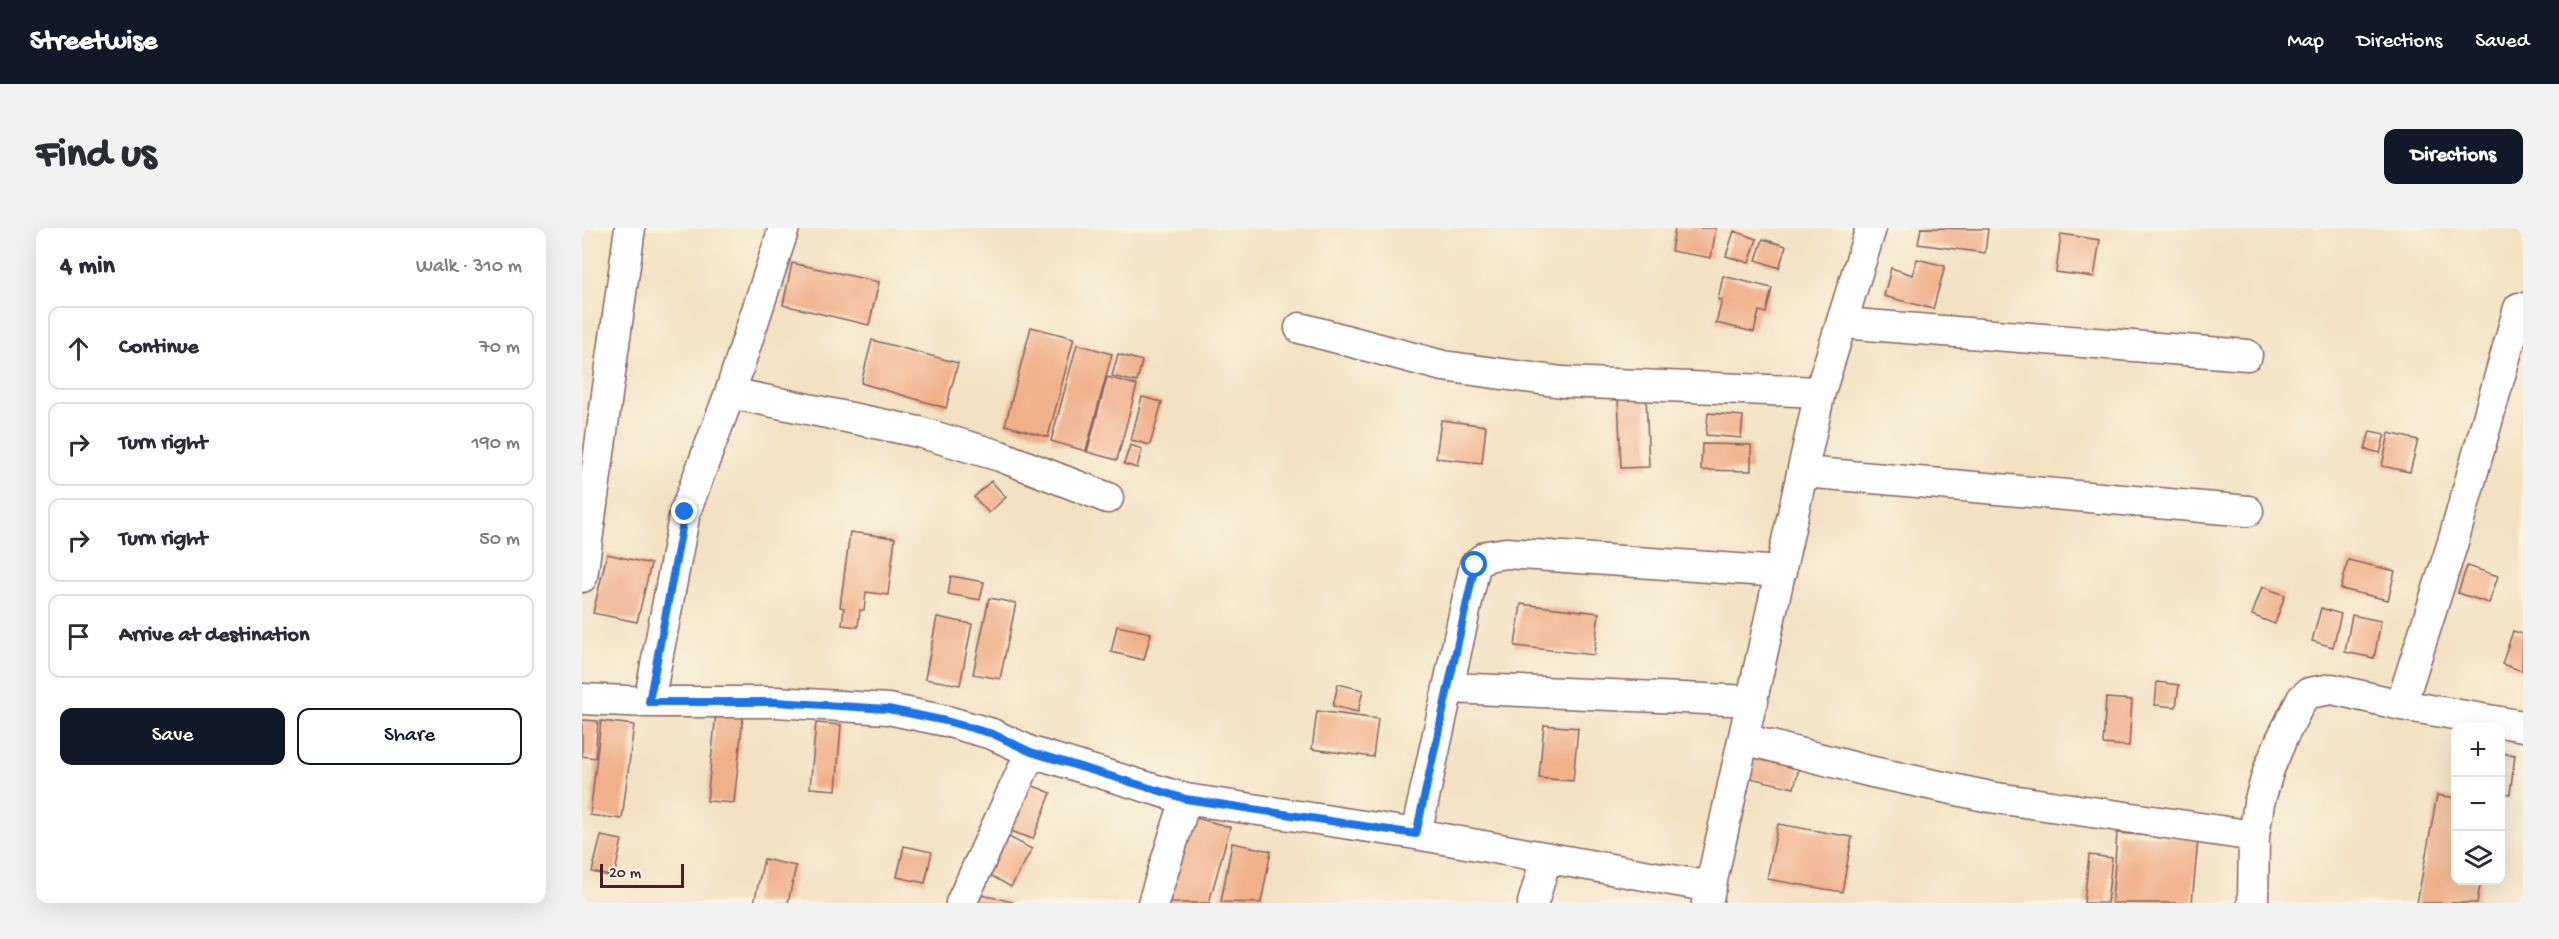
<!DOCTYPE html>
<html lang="en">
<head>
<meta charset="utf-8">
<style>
  :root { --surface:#fff; --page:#f2f2f3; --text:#2b2b33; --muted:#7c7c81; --line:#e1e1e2; --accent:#111827 }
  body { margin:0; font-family:"Gochi Hand",sans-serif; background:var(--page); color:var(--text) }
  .controls { position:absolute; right:18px; bottom:18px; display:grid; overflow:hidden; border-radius:12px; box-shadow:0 6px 24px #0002 }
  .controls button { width:54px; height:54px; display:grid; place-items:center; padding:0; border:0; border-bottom:2px solid var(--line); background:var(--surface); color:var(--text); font:30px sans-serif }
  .scale { position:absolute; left:18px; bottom:15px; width:84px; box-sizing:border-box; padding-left:6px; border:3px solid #4a1f2b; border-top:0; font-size:16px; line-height:21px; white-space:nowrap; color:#4a1f2b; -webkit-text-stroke:4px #fcf5e5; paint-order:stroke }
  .stop { position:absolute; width:18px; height:18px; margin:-14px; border:4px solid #1a73e8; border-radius:50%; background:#fff }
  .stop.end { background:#1a73e8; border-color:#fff; box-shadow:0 2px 6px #0008 }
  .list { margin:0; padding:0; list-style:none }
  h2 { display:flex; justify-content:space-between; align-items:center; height:78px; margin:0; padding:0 24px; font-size:26px }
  h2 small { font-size:20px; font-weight:400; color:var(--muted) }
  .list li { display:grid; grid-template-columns:39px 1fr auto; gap:18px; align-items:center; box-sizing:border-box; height:84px; margin:0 12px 12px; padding:0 12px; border:2px solid var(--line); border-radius:12px }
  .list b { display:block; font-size:22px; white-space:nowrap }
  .list em { font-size:20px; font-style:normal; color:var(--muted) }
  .actions { display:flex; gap:12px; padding:18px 24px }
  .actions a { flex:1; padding:14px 0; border:2px solid var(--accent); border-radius:12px; text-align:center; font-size:21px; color:var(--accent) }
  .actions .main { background:var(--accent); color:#fff }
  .icon { flex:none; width:33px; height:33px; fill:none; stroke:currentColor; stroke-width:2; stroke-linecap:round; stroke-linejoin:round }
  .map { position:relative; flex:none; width:1941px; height:675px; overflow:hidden; border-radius:12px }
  header { display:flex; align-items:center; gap:36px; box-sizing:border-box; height:84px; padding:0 30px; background:var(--accent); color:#fff }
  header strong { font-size:28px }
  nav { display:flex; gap:33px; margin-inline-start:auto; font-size:21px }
  .intro { display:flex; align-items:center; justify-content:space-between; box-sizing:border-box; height:144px; padding:0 36px }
  h1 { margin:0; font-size:42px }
  .button { padding:15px 27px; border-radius:12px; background:var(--accent); color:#fff; font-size:21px; font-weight:700 }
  main { display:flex; gap:36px; padding:0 36px }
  aside { flex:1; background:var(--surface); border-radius:12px; box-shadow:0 6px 24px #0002 }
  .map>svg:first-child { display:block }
</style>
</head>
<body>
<header>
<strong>Streetwise</strong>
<nav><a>Map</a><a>Directions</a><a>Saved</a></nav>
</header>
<div class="intro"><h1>Find us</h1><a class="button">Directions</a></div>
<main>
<aside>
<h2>4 min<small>Walk · 310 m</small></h2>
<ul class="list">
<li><svg class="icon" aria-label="ahead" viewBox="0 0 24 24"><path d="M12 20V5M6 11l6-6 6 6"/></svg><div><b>Continue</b></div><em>70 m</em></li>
<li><svg class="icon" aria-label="right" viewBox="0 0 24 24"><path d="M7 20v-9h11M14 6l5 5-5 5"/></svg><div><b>Turn right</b></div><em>190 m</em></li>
<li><svg class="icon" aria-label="right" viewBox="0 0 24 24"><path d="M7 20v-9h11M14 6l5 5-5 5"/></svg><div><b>Turn right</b></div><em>50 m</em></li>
<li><svg class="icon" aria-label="arrive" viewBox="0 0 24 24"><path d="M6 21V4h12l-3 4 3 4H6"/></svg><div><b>Arrive at destination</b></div></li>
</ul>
<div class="actions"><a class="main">Save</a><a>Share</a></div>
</aside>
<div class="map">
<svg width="1941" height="675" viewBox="0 0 1941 675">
  <rect width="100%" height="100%" fill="#fcf5e5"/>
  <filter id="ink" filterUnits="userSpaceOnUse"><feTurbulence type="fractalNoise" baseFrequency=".0167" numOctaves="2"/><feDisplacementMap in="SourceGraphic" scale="12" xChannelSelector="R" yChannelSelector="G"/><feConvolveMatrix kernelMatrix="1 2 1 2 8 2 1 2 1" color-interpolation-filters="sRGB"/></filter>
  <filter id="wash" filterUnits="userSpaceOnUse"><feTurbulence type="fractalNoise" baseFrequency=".008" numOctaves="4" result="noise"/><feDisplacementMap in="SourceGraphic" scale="24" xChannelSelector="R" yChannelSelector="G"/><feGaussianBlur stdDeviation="1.35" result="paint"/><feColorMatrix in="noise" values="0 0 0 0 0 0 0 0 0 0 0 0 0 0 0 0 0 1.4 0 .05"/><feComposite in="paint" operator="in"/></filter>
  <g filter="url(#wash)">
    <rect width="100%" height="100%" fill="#f2e2c3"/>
    <g id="blocks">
      <!-- building -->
      <path fill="#f0b08a" d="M1093 0H1134L1129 30 1089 23Z
        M1339 0 1406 1 1403 25 1336 16Z
        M1152 3 1175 11 1167 35 1144 28Z
        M1479 6 1518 12 1512 49 1474 44Z
        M1181 11 1204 18 1197 40 1174 32Z
        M1335 31 1363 38 1351 81 1302 68 1309 40 1331 47Z
        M210 35 297 54 287 97 201 77Z
        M1141 48 1190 60 1184 85 1177 83 1172 104 1134 95 1140 72H1136Z
        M449 99 492 110 466 209 423 197Z
        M290 112 376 135 364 180 279 155Z
        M495 116 530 126 504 223 469 213Z
        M536 126 560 133 555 154 530 148Z
        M525 149 555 157 535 232 505 224Z
        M1064 168 1067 239 1039 240 1036 169Z
        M560 169 580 174 568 217 549 212Z
        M1126 185 1161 188 1159 210 1124 207Z
        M859 192 904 198 900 235 854 230Z
        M1788 203 1803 206 1798 225 1783 221Z
        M1807 205 1836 212 1828 244 1800 238Z
        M1120 216 1169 217V243L1119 242Z
        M548 217 560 221 555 240 542 236Z
        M409 253 424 269 407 285 392 269Z
        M268 304 313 310 306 367 284 364 282 382H278L276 399 260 397 262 380 258 379Z
        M25 326 69 336 55 394 11 385Z
        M1766 332 1813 343 1806 372 1759 361Z
        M1885 338 1916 348 1907 375 1876 365Z
        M369 348 402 354 398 372 366 366Z
        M1680 359 1703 367 1693 396 1670 387Z
        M407 370 434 375 418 451 391 446Z
        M939 376 1017 385 1012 427 933 418Z
        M1739 380 1759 386 1751 419 1730 413Z
        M1770 387 1799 393 1792 430 1763 424Z
        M355 389 390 396 378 457 343 451Z
        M535 398 569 405 562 432 529 424Z
        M1931 403 1941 406 1940 443 1920 436Z
        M1575 454 1597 457 1594 479 1573 477Z
        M756 456 781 462 776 484 751 478Z
        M1524 470 1550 472 1547 518 1521 516Z
        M735 483 796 491 791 529 730 521Z
        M134 485 161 488 152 575 125 573Z
        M0 492 16 493 13 530 0 528Z
        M19 493 52 497 40 591 8 587Z
        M234 495 259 497 254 562 228 560Z
        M962 497 996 500 991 553 957 550Z
        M1171 520 1219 532 1212 560 1164 549Z
        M1918 525 1933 527 1928 566 1918 565Z
        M444 555 469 565 451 611 426 602Z
        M1855 567 1874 570V652H1899L1895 675H1835Z
        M603 587 648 599 627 675H579Z
        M1196 596 1270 609 1260 664 1185 651Z
        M1535 605 1616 612 1610 675H1530Z
        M421 606 450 621 429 659 401 643Z
        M19 608 40 612 32 649 10 644Z
        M650 615 689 623 679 675 639 674Z
        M322 618 350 624 343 655 315 649Z
        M1507 627 1530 630 1525 675H1502Z
        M182 631 214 638 206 675H172Z
        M391 665 431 674V675H389Z"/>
    </g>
  </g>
  <g filter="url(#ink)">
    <use href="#blocks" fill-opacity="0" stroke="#856360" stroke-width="1.5"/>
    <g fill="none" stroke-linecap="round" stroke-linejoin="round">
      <!-- minor casing -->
      <g stroke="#856360" stroke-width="33">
        <path id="minor" d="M1260 95 1665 127
          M718 100 861 138 980 154 1238 164
          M148 165 337 204 418 228 526 270
          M1222 244 1666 283
          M0 349 48 0
          M867 460 1171 473
          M0 471 67 474H194L306 481 364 493 410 506 449 524 604 571 834 606 1129 659
          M67 474 103 284 148 165 202 0
          M1819 477 1871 314 1937 80
          M1162 511 1286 543 1408 569 1672 608
          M834 606 893 337 905 328 924 325 1199 344
          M379 675 449 524
          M571 675 604 571
          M951 675 964 630
          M1125 675 1238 164 1289 0
          M1671 675 1672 608 1677 575 1687 541 1700 510 1720 471 1727 465 1750 461 1819 477 1941 498"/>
      </g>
      <!-- minor -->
      <use href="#minor" stroke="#fff" stroke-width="30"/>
    </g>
  </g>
  <g fill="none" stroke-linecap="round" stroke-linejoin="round" filter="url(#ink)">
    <!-- route -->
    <path stroke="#1a73e8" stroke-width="8" d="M103 284 67 474H194L306 481 364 493 411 506 449 524 604 571 834 606 893 337"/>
  </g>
</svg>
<div class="controls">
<button>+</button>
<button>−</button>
<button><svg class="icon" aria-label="layers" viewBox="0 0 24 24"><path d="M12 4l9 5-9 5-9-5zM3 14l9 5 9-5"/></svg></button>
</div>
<div class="scale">20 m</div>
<div class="stop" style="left:893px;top:337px"></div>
<div class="stop end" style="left:103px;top:284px"></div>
</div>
</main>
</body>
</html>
